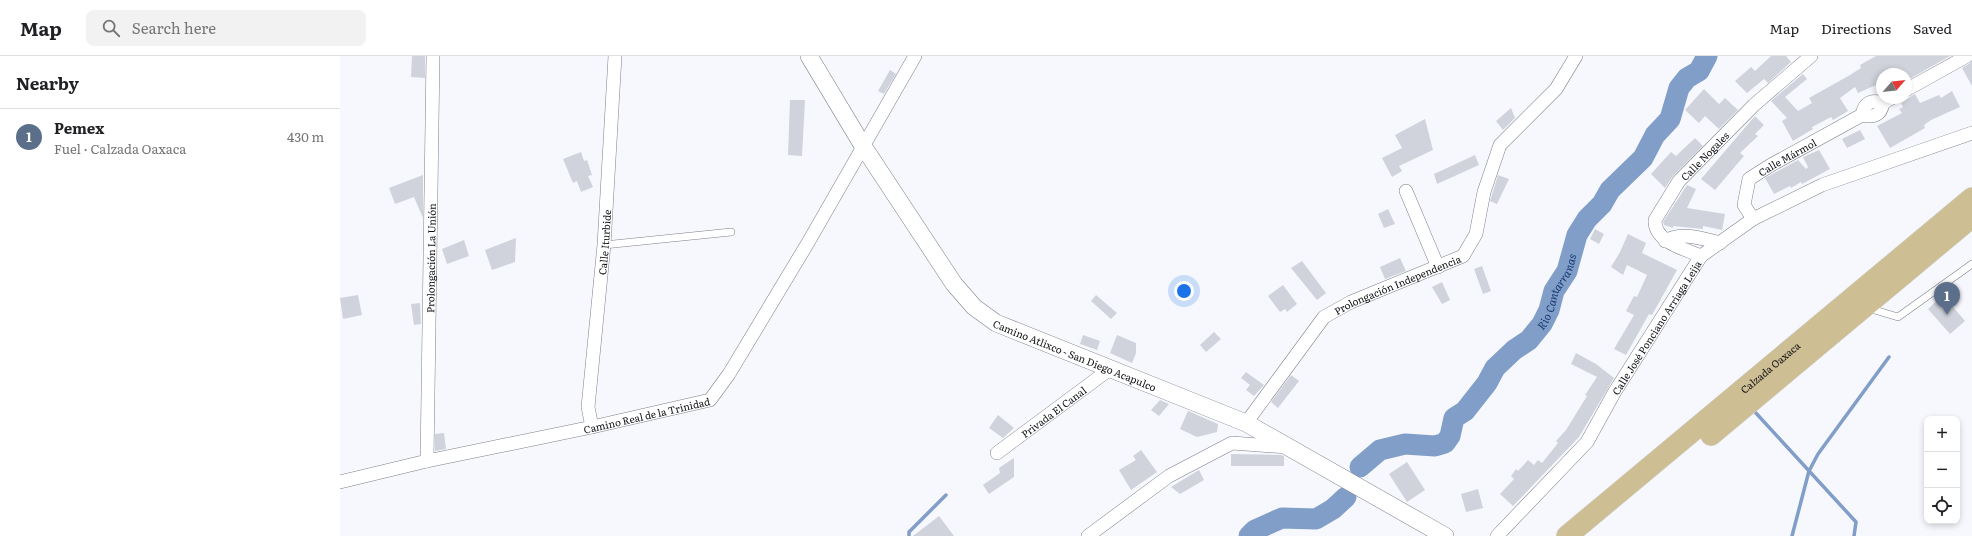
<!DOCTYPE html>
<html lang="en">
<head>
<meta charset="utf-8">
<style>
  :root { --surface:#fff; --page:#f2f2f2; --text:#202124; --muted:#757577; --line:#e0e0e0; --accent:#824403 }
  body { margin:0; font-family:Literata,serif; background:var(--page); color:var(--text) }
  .controls { position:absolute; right:12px; bottom:12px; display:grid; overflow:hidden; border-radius:8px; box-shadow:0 2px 6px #0003 }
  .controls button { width:36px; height:36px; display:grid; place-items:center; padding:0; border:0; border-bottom:1px solid var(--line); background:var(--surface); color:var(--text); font:20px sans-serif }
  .compass { position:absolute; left:1536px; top:12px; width:36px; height:36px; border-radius:50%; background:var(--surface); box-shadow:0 2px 6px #0003; rotate:63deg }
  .you { position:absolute; left:844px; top:235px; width:14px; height:14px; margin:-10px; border:3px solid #fff; border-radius:50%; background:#1a73e8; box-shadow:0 0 0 6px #1a73e833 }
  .badge { display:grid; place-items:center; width:26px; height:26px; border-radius:50%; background:var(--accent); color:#fff; font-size:13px; font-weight:700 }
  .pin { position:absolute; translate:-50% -33px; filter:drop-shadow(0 1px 2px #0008) }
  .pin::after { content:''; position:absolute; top:21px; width:14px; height:12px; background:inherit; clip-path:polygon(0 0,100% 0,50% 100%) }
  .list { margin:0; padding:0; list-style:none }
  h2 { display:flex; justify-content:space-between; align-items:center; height:52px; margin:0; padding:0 16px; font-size:17px }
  h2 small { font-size:13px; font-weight:400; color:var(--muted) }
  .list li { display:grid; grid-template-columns:26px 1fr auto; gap:12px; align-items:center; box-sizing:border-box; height:56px; padding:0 16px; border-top:1px solid var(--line) }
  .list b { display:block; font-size:15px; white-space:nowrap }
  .list p { margin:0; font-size:13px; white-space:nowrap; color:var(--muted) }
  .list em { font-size:13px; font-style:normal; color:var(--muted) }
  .icon { flex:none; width:22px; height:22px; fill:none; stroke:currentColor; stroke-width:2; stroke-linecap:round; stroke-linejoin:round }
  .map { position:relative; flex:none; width:1632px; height:480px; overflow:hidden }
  header { display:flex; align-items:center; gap:24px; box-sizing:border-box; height:56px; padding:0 20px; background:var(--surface); border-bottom:1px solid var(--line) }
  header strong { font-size:19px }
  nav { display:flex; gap:22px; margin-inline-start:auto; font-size:14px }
  .search { width:280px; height:36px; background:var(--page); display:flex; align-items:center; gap:10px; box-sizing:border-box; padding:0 14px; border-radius:8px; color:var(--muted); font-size:15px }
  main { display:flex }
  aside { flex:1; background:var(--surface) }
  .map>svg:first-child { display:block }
</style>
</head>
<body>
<header>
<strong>Map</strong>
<div class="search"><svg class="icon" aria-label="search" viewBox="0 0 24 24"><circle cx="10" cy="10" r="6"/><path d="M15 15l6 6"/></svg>Search here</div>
<nav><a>Map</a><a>Directions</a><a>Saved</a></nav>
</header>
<main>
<aside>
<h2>Nearby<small></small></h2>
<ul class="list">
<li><span class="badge" style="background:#5c6f8a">1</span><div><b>Pemex</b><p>Fuel · Calzada Oaxaca</p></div><em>430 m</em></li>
</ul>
</aside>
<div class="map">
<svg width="1632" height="480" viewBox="0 0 1632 480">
  <rect width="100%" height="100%" fill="#f6f8fe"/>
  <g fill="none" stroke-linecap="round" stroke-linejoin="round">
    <!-- stream -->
    <path stroke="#819ec8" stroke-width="3.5" d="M1415 356 1516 466 1514 480
      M569 480V476L606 439
      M1452 480 1469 415 1478 398 1549 301"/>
    <!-- river -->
    <g stroke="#819ec8" stroke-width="21">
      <path id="s1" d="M1020 411 1040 394 1065 388 1095 390 1105 387 1110 380 1114 362 1125 355 1147 327 1155 312 1174 294 1189 284 1202 268 1209 254 1214 235 1227 215 1237 179 1247 163 1262 148 1270 134 1303 102 1315 79 1330 63 1339 32 1347 22 1359 15 1367 0"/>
      <path d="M909 480 915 474 942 462 976 463 993 453 1006 441"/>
    </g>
  </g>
  <!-- building -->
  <path fill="#d0d3dc" d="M72 0H85V22L71 21Z
    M1431 0H1446L1451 6 1428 27 1424 23 1407 37 1395 25 1411 11 1415 15Z
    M1536 0H1610L1566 25V18H1542V38L1536 29 1518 37 1515 31 1500 42 1508 55 1493 64 1491 61 1472 71 1473 73 1453 85 1442 65 1447 62 1431 45 1463 18 1467 23 1445 41 1458 55 1472 47 1469 42 1510 19 1521 12 1520 9Z
    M1632 6V30L1622 12Z
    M550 14 556 18 544 38 538 35Z
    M1364 33 1379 48 1385 42 1398 54 1379 73 1365 60 1359 67 1345 54Z
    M1612 35 1620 51 1591 64 1584 69 1585 72 1550 92 1537 70 1562 57 1559 53 1563 51 1561 47 1575 38 1580 47 1599 39 1601 42Z
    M450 44H465L462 100 448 99Z
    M1171 52 1175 62 1163 74 1156 65Z
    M1415 60 1424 69 1415 78 1418 80 1400 97 1404 100 1375 134 1361 123Z
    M1085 63 1093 94 1059 110 1062 115 1052 121 1042 102 1062 92 1055 79Z
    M1520 74 1525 83 1507 92 1502 83Z
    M1355 82 1363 90 1333 120 1325 132 1311 118 1331 96 1336 100Z
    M1479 94 1490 113 1462 128 1461 126 1451 132 1450 130 1434 138 1425 122 1458 104 1466 113 1468 111 1463 101Z
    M241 96 244 105 247 104 252 119 248 120 253 131 241 136 237 125 233 127 223 103Z
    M1135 99 1139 109 1097 128 1094 118Z
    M83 119V162L74 141 55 148 49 132Z
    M1158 119 1169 123 1157 148 1150 145Z
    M1347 129 1356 133 1347 152 1385 158 1382 174 1363 170V173L1333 170V172L1324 169 1323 166Z
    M1048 153 1055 168 1044 172 1038 158Z
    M1255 173 1264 178 1259 188 1250 183Z
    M1288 178 1306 187 1302 197 1337 214 1312 259 1309 258 1286 299 1274 293 1294 259 1286 255 1294 240 1297 241 1307 219 1287 209 1283 219 1271 211 1280 196Z
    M176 182 175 206 152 214 145 194Z
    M124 184 129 200 107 208 102 193Z
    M1060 202 1066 215 1045 223 1040 211Z
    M962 205 986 237 977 244 951 212Z
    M1142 210 1151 235 1143 238 1134 213Z
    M1102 226 1110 244 1102 248 1092 231Z
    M943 229 957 248 947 256 945 253 940 256 928 240Z
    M18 239 22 259 3 263 0 242Z
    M756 239 777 257 771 263 751 245Z
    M1603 239 1625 265 1610 278 1588 253Z
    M80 247 81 268 74 269 71 248Z
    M874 276 881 283 866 296 860 289Z
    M743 279 760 285 757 294 740 288Z
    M777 279 796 287V297L792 307 770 297Z
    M1236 297 1256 308 1274 322 1239 381 1173 450 1160 438 1174 423 1171 420 1176 413 1178 415 1188 404 1194 409 1198 404 1202 407 1218 387 1216 385 1226 374 1247 340 1245 339 1257 321 1231 308Z
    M906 316 924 329 914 340 906 334 910 329 901 322Z
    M951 319 959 325 938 352 931 346Z
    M820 344 829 348 819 360 811 354Z
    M848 355 878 368 877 376 857 381 840 373Z
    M658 359 674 372 663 382 649 372Z
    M104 377 106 393 95 395V378Z
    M801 394 817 416 791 434 779 414 796 404 793 400Z
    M891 398 941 399 944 400V410H891Z
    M674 402V421L649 438 643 429 660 417 659 412Z
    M1067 406 1085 434 1067 446 1049 418Z
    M859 414 864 424 840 438 831 431Z
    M1138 433 1143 452 1126 456 1121 438Z
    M599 460 614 480H573Z"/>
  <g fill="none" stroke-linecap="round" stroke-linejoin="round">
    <!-- service casing -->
    <g stroke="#7e818a" stroke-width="8">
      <path id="service" d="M264 189 391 176
        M1528 252 1558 261 1632 208"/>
    </g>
    <!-- minor casing -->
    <g stroke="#7e818a" stroke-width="14">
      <g id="minor">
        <path d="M1566 34 1627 0"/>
        <path d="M1522 59C1524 47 1531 43 1543 47L1552 42"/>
        <path d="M1066 135 1098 211"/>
        <path id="s2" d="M1413 163 1404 149 1409 123 1431 109 1522 59C1534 62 1541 59 1543 47"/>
        <path d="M1325 185C1341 175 1363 183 1380 187"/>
        <path id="s3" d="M1361 200C1345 193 1314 186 1315 164L1339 125 1414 49 1471 0"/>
        <path id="s4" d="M906 367 984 261 1011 246 1123 200 1136 178 1144 136 1160 89 1216 33 1236 0"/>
        <path id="s5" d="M252 371 248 351 264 189 275 0"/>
        <path id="s6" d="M657 397 770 313"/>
        <path id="s7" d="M87 405 93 0"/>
        <path id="s8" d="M0 426 87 405 252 371 370 344 389 318 469 185 575 0"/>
        <path d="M748 480 829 420 892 387 947 391"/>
        <path id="s9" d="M1157 480 1247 386 1274 337 1361 200 1413 163 1482 129 1632 77"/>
      </g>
    </g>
    <!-- tertiary casing -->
    <g stroke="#7e818a" stroke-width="18">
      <g id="tertiary">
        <path id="s10" d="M469 0 523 90 614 228 634 251 656 267 906 367 1105 480"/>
      </g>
    </g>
    <!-- primary casing -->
    <g stroke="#d4d4d5" stroke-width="22">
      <g id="primary">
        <path d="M1371 379 1632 161"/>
        <path id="s11" d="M1227 480 1632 142"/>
      </g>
    </g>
    <!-- service -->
    <use href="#service" stroke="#fff" stroke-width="7"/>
    <!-- minor -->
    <use href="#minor" stroke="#fff" stroke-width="13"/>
    <!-- tertiary -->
    <use href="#tertiary" stroke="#fff" stroke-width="17"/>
    <!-- primary -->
    <use href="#primary" stroke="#cebe94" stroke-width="21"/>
  </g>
  <g text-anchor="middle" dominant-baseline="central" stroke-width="3.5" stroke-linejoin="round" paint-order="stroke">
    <!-- street labels -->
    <g font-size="10" fill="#0f1013" stroke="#f6f8fe">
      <text stroke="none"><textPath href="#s3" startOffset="144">Calle Nogales</textPath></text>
      <text stroke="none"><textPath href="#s2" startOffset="87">Calle Mármol</textPath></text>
      <text stroke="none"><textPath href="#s5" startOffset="186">Calle Iturbide</textPath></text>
      <text stroke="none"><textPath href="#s7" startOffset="203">Prolongación La Unión</textPath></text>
      <text stroke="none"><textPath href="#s4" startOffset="212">Prolongación Independencia</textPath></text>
      <text stroke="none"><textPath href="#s9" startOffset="264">Calle José Ponciano Arriaga Leija</textPath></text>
      <text stroke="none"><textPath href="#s10" startOffset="413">Camino Atlixco - San Diego Acapulco</textPath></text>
      <text stroke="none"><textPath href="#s11" startOffset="264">Calzada Oaxaca</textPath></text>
      <text stroke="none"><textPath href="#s6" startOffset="70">Privada El Canal</textPath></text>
      <text stroke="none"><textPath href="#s8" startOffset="314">Camino Real de la Trinidad</textPath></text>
    </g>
    <!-- water labels -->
    <g font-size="11" font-style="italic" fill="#163b70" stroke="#f6f8fe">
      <text stroke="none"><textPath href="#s1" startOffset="286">Rio Cantarranas</textPath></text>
    </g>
  </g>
</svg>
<div class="controls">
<button>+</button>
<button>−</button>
<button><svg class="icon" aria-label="locate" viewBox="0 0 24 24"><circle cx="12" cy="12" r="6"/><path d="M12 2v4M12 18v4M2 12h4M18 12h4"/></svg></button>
</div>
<svg class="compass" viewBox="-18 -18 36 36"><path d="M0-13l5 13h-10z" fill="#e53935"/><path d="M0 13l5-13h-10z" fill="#757577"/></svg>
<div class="you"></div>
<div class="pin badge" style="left:1607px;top:259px;background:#5c6f8a">1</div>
</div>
</main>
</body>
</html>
